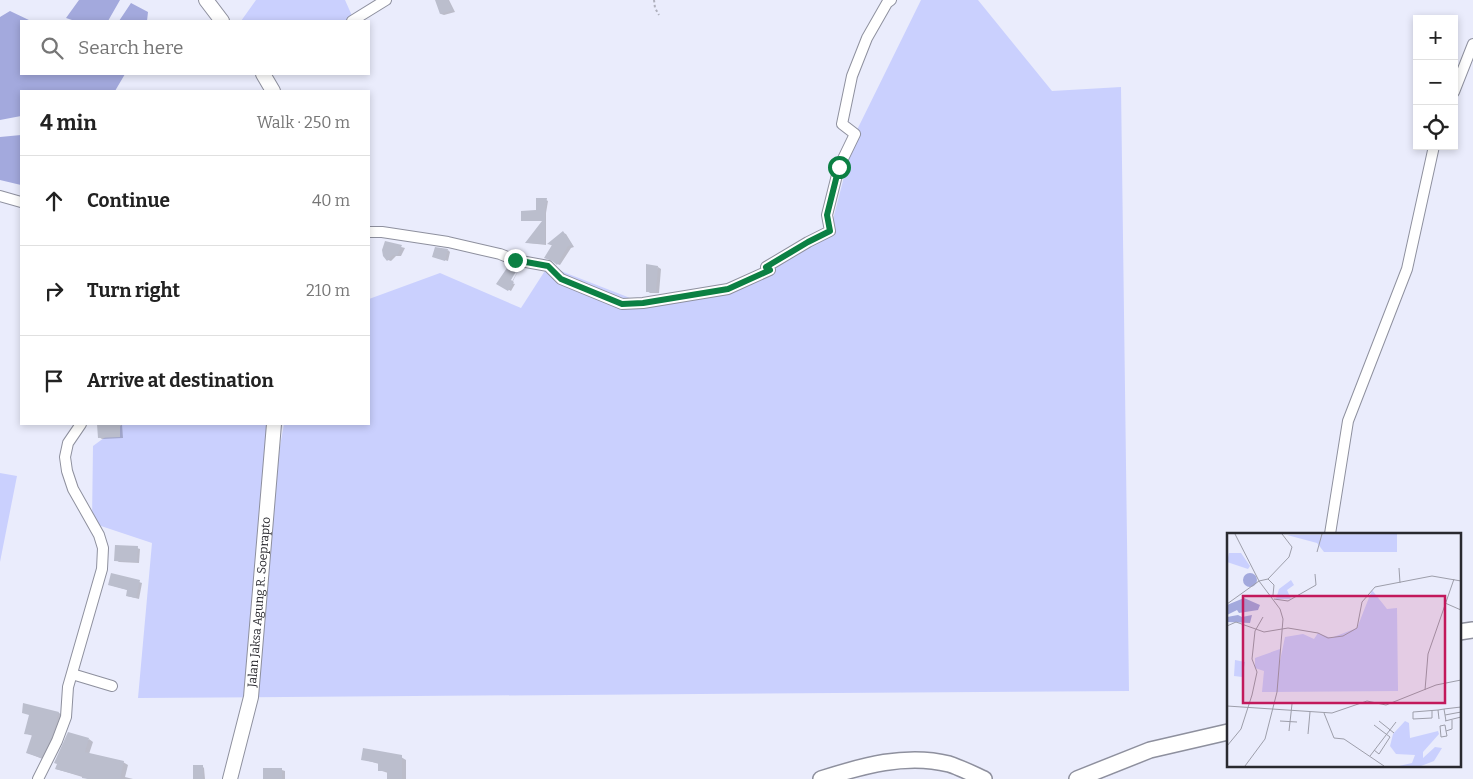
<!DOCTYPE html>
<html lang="en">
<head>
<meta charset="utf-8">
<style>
  :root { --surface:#fff; --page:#f6f6f6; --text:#222; --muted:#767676; --line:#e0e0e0 }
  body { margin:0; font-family:Bitter,serif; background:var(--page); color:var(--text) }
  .controls { position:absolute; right:15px; top:15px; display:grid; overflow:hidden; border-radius:0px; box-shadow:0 2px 8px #0003 }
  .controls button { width:45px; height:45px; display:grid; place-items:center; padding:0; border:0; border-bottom:1px solid var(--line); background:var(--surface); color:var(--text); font:25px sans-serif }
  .stop { position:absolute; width:15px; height:15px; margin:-11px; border:4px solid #0b8043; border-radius:50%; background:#fff }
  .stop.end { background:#0b8043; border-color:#fff; box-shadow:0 1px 5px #0008 }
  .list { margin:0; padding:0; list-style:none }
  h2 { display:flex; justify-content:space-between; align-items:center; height:65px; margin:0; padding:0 20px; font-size:21px }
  h2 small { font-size:16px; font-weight:400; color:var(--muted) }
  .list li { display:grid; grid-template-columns:32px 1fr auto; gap:15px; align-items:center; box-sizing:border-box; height:90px; padding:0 20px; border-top:1px solid var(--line) }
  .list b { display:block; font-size:19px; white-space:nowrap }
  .list em { font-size:16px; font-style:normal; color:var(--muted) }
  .icon { flex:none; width:28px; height:28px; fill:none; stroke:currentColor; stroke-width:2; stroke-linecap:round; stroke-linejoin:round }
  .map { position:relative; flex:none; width:1473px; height:779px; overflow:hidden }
  .search { position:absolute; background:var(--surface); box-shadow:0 2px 8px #0003; left:20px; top:20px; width:350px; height:55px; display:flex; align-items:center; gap:12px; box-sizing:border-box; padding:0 18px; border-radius:0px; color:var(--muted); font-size:19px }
  .panel { position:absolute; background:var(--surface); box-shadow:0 2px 8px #0003; left:20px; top:90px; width:350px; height:335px; border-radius:0px }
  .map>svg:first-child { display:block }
</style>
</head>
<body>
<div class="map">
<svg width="1473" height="779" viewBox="0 0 1473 779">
  <rect width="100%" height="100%" fill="#eaecfc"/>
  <!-- green -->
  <path fill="#cad0fe" d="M256 0H345L353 18 348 21H241Z
    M921 0H978L1052 91 1121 87 1129 691 138 698 152 543 92 523 93 446 123 424H270L272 490 284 424H369V299L440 273 521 308 548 266 643 303 728 289 830 231 855 134Z
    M0 473 17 476 0 562Z"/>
  <!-- water -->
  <path fill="#a3a9dd" d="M79 0H120L108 21H75L66 18Z
    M131 3 148 12 147 21H119Z
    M10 11 31 21H21V74H125L115 91H21V116L0 120V17Z
    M21 135V185L0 180V137Z"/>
  <!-- shadow -->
  <path fill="#0003" d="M437 0H449L455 12 444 15 441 14Z
    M546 200 548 201 546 213V245L528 243 543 221H522L537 212Z
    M563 233 566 234 574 247 571 248 560 265 557 264 553 246 549 244Z
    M386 243 405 248 401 256H396L391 261 388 260Z
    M448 250 450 252 448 261 437 258Z
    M658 267 661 269 659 293H650L647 291Z
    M519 269 512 283 515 284 511 291 498 283 509 287Z
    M98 424H122L123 438 102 439 99 437Z
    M137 548 140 549 139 563 119 562 116 560Z
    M139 582 142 583 139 599 127 596 128 590 110 585Z
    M24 705 59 713 63 715 45 760 28 753 33 736 25 733 30 715Z
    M89 739 93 742 89 754 123 762 128 765 125 777 133 779H89L56 769Z
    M401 757 406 760V779H388V773L379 770V764L362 759Z
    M202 766 204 768 205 779H194Z
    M282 770 285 771V779H264Z"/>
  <!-- building -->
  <path fill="#bbbecd" d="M435 0H448L453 10 440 14Z
    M536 198H547L545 211V244L525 243 542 221H521V211L536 210Z
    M563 231 572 245 568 246 557 265 552 261 544 258 552 245 547 244Z
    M385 241 402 245 397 256 393 255 387 261 383 256 382 250Z
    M435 247 448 249 445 261 432 257Z
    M646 264 658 266 656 292H646Z
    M509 265 518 268 511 280 514 282 508 291 496 284Z
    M97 424H120V437L98 438Z
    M115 545 138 546 137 562 114 561Z
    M111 573 140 580 136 598 126 596 127 590 108 585Z
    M23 703 59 712 51 738 41 758 26 753 32 735 24 734 29 715 22 713Z
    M68 732 89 738 85 752 124 761 120 779H88L82 778V776L55 769 57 764 54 763Z
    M363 748 402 755V779H387V771H378V763L361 760Z
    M193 765H203V779H193Z
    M263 768H282V779H263Z"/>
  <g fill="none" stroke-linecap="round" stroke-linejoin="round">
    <!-- street casing -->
    <g stroke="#8e909e" stroke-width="12">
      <path id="street" d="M352 21 386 0
        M1454 92 1473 44
        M0 196 21 202
        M369 232H382L448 242 500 254 515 260 548 266 561 279 622 304 643 303 728 289 770 270 766 267 808 242 830 231 827 215 839 167 855 134 842 124 852 76 867 38 887 3 891 0
        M1330 534 1348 421 1407 269 1434 146
        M72 674 112 686
        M38 779 57 741 66 717 68 687 102 569 103 548 99 535 73 489 67 471 65 457 68 443 81 424"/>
    </g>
    <!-- secondary casing -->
    <g stroke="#8e909e" stroke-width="16">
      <g id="secondary">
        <path d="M206 0 222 21"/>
        <path d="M263 74 273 91"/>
        <path id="s1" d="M230 779 251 697 274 424"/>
      </g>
    </g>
    <!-- primary casing -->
    <g stroke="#8e909e" stroke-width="18">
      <path id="primary" d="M1459 632 1473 630
        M821 779C862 766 906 753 949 764 961 768 973 774 984 779
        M1077 779 1150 750 1228 732"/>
    </g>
    <!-- path -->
    <path stroke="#afb0bd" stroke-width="2" stroke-dasharray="2.5 2.5" stroke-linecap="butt" d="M654 0 655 8 659 15"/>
    <!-- street -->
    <use href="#street" stroke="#fff" stroke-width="10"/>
    <!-- secondary -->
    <use href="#secondary" stroke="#fff" stroke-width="14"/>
    <!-- primary -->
    <use href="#primary" stroke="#fff" stroke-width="15"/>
  </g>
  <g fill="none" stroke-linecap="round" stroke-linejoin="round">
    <!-- route -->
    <path stroke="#0b8043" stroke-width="6" d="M515 260 548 266 561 279 622 304 643 303 728 289 770 270 766 267 808 242 830 231 827 215 839 167"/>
  </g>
  <g text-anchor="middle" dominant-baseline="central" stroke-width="5" stroke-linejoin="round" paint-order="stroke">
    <!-- street labels -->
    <g font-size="12" fill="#29292f" stroke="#eaecfc">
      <text stroke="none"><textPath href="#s1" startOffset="180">Jalan Jaksa Agung R. Soeprapto</textPath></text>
    </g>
  </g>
  <!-- overview -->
  <g transform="translate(1227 533)">
    <rect width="234" height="234" fill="#eaecfc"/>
    <path d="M170 1V19H97L90 10 60 2ZM2 20H14L23 33 21 36 0 29ZM64 47 67 52 60 57 64 66H49L52 56ZM145 57 160 76 170 75 171 158 35 159 37 138 28 135V125L53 116V128L58 104 76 101 87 106 91 100 104 105 130 95ZM8 127 18 129 15 144 7 143ZM178 188 182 190 183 205 211 198 212 201 196 219V225L208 214 215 215 207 228 194 233H172L185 230 188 222 169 221 163 213 166 201Z" fill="#cad0fe"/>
    <path d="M16 47a7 7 0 1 1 14 0a7 7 0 1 1-14 0ZM17 65 33 72 31 77 12 80 10 77 0 82V72ZM11 82 15 84 25 82 23 90 1 89 0 84Z" fill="#a3a9dd"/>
    <path fill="none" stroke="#9d9eaa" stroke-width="1" d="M8 1 32 48 53 76 56 86 50 159 38 206 18 233M90 19 95 1M172 35 173 50M41 46 47 52 46 62M47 66 61 68 89 52 88 41M218 70 234 77M0 71 32 48 41 46 62 24 65 14 55 1M0 93 9 89 37 99 61 95 91 100 101 105 116 103 130 95 135 69 148 54 205 43 234 48M198 157 201 121 227 46M0 173 105 180 140 168 159 172 209 152 234 147M97 180 107 205 117 206 157 233M218 182 234 179M186 186V179L211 177M186 186 205 185V178M212 186 211 177 217 176M53 188 70 189M152 188 167 200M218 188 234 184M219 188 217 176 234 174M62 198 65 171M219 198 218 192 213 193 214 204 220 203 219 198 225 196V187M81 201 83 179M0 213 14 196 25 162 30 139 25 126 28 98 36 84M147 217 152 221 163 204 147 192M143 223 169 189"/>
    <path fill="#c2185b" fill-opacity="0.15" stroke="#c2185b" stroke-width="2.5" d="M16 63H218V170H16Z"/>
    <rect width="234" height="234" fill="none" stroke="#29292f" stroke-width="2.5"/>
  </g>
</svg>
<div class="controls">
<button>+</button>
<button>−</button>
<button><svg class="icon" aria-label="locate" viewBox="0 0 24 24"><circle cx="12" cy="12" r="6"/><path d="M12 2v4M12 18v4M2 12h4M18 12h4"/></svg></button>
</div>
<div class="stop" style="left:839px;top:167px"></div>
<div class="stop end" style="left:515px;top:260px"></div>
<div class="search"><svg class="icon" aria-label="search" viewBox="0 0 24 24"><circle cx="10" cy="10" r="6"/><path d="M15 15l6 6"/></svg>Search here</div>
<section class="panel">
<h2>4 min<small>Walk · 250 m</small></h2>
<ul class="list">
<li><svg class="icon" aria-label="ahead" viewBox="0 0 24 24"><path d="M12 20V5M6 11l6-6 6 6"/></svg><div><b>Continue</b></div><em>40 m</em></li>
<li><svg class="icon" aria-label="right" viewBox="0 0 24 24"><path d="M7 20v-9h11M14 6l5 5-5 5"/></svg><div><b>Turn right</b></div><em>210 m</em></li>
<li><svg class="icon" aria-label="arrive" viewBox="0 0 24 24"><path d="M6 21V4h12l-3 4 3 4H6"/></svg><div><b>Arrive at destination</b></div></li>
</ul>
</section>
</div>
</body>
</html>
